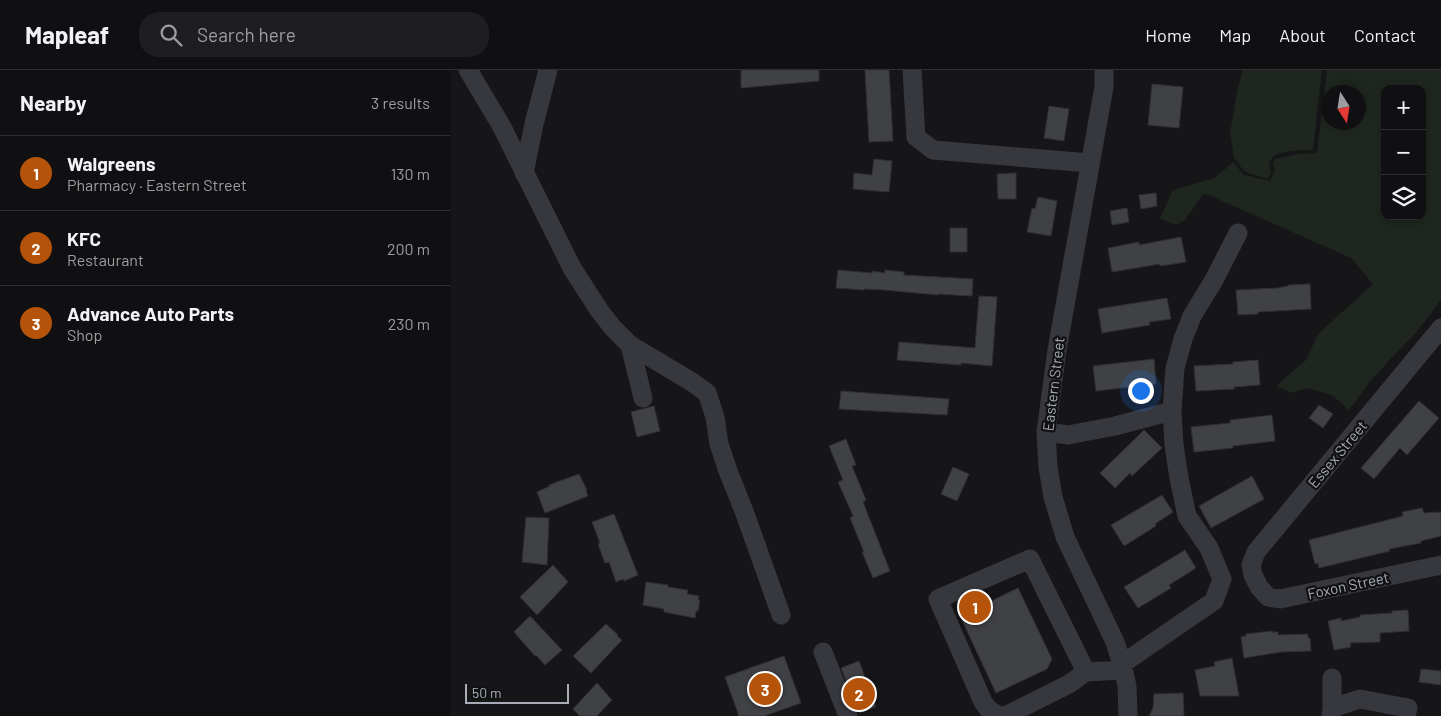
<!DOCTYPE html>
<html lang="en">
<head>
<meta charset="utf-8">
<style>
  :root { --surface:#101012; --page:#1e1e20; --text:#f1f3f6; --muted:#9c9d9f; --line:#303032; --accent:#b45309 }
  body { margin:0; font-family:Barlow,sans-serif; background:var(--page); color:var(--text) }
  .controls { position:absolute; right:15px; top:15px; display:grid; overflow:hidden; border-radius:10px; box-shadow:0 2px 8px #0003 }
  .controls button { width:45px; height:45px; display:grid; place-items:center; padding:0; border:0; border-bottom:1px solid var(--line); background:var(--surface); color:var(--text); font:25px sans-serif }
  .compass { position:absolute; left:871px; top:15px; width:45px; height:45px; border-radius:50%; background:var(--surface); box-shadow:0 2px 8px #0003; rotate:168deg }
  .scale { position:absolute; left:15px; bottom:12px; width:104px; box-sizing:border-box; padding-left:5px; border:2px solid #a8adb8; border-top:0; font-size:14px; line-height:18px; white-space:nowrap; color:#a8adb8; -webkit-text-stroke:4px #111113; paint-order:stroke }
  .you { position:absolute; left:690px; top:320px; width:18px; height:18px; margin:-12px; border:4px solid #fff; border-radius:50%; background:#1a73e8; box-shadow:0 0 0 8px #1a73e833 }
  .badge { display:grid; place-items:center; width:32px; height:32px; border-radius:50%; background:var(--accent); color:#fff; font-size:16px; font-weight:700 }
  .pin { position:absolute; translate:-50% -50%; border:2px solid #fff; box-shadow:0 1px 5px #0006 }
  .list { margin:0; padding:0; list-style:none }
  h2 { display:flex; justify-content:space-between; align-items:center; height:65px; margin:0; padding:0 20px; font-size:21px }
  h2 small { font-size:16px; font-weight:400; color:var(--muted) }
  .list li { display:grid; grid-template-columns:32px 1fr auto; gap:15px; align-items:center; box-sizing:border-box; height:75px; padding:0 20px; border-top:1px solid var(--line) }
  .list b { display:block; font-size:19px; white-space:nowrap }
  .list p { margin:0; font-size:16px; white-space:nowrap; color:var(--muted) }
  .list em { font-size:16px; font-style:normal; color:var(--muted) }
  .icon { flex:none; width:28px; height:28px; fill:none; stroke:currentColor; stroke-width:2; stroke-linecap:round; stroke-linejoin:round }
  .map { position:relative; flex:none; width:991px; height:646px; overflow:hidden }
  header { display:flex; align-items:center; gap:30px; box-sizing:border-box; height:70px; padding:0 25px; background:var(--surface); border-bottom:1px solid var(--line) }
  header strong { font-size:24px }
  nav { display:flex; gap:28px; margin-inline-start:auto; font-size:18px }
  .search { width:350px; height:45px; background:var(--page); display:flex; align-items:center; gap:12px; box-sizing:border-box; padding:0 18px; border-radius:20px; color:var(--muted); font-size:19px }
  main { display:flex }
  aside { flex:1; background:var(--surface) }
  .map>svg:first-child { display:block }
</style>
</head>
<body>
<header>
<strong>Mapleaf</strong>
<div class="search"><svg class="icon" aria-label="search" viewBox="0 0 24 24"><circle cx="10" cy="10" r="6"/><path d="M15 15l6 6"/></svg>Search here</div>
<nav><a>Home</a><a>Map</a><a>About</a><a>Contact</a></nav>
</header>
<main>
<aside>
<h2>Nearby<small>3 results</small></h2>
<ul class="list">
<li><span class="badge">1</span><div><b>Walgreens</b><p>Pharmacy · Eastern Street</p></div><em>130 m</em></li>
<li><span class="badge">2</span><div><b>KFC</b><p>Restaurant</p></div><em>200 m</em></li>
<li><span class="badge">3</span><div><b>Advance Auto Parts</b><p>Shop</p></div><em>230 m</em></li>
</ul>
</aside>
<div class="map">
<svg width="991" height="646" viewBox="0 0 991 646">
  <rect width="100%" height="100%" fill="#161618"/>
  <!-- green -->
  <path fill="#1e261f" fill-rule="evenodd" d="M793 0H872L863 80C852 80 832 80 823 87 822 88 819 93 819 95L821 102 818 109 795 102 784 88 780 63 787 21Z
    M877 0H991V230L969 259 922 309 899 340 882 325 857 318 842 323 826 316 856 290 868 264 923 214 901 188 754 123 735 150 726 155 710 148 723 120 765 108 783 92 794 105 820 111 825 100 823 94 825 89 848 84 867 83ZM935 19H972V146H935ZM878 22H908V52H878Z"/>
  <!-- building -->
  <path fill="#404145" stroke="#303034" d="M291 0H369V11L291 18Z
    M415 0H439L443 71 419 72Z
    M702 14 733 17 729 58 698 55Z
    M599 36 619 39 614 71 594 68Z
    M424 89 442 91 439 122 403 119 404 103 422 105Z
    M566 103V129H548L547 104Z
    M706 123 707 136 691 139 689 125Z
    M588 127 607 131 601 166 577 162 582 138 585 139Z
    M677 138 679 152 662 155 660 141Z
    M500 158H517V182H500Z
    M731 167 736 192 710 196V194L662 202 658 178 689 172V175Z
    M388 200 422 203V201L435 203V200L454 202V205L523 209 522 226 488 224V225L434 220 414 219V220L386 218Z
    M860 214 861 239 808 242V244L788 245 786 220 828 218 838 216V215Z
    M529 226 547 227 542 296 511 293V295L447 290 449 272 525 278Z
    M717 228 721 249 699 252 700 255 652 263 648 239Z
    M704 289 706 314 646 321 643 296Z
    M808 290 810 315 784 317V319L746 321 744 296 783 294V292Z
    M391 321 499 329 497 345 389 339Z
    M969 331 989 348 957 385 950 378 924 409 911 398Z
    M869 335 883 344 873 358 859 348Z
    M204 336 210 361 187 367 181 342Z
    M822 345 825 371 783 376V378L744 382 741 357 780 353V350Z
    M694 360 712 378 682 406 680 403 665 418 650 403Z
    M396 369 406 395 402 396 416 430 413 432 440 501 423 508 412 482H414L400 448 403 446 388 412 393 410 379 376Z
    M503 397 519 404 507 431 491 424Z
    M129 404 137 420 136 421 138 426 95 443 87 422 100 416 99 415Z
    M802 406 814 429 761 458 749 436Z
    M712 425 723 442 705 454 706 456 674 476 661 455Z
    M972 438 974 443 991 442V466L971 471V473L939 479 940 481 869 498 868 493 865 494 859 470 953 446 952 442Z
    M164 444 188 505 174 511 173 509 166 512 159 492 155 493 148 474 150 473 142 452Z
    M76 447 99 448 97 495 72 492Z
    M735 480 746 498 719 515 721 518 688 538 674 517Z
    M103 495 118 512 87 545 70 527Z
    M196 512 218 515V517L238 520 237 524 249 526 248 530H250L248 541H246L245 548 214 542V539L193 535Z
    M568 518 602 589 597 599 546 623 510 546 516 543 511 532 528 525 533 535Z
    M958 540 959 561 930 563V572L900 573 901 577 884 580 878 551 891 548V551L910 547V545L942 543V541Z
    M80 546 112 580 95 595 86 585 85 586 64 562Z
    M156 554 168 565 167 566 172 570 141 603 123 586Z
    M822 561V562H828V565L858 564V568H860L861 581 831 582 794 588 791 567 796 566V564Z
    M334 586 351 633 314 646H289L275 607Z
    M782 588 789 626H750L745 600 765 596 764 592Z
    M409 591 426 637 409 643 391 598Z
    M971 599 991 601V615L969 612Z
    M147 613 162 630 147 646H130L123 639Z
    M733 623 734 646H699L703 638 704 624Z"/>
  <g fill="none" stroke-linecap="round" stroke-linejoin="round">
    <!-- minor -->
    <path stroke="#37383d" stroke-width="19" d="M18 0 52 57 122 198 149 240 163 258 180 275 242 312 257 323 265 347 269 374 278 401 294 441 331 545
      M462 0 466 67 483 80 640 93
      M654 0V17L607 280 596 362 598 397 603 427 615 467 665 572 672 594 677 616 678 646
      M74 103 84 54 98 0
      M991 258 806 482 801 495 803 505 809 517 818 527 830 529 991 495
      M180 275 193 328
      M596 362 618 365 665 356 722 341
      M373 582 398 646
      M672 594 764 531 772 509 759 478 737 446 729 408 724 375 722 341 725 298 733 269 742 246 764 210 788 163
      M636 602 673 600
      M882 638 910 629 958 638 956 646
      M549 646 539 640 533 632 488 529 580 489 636 602 619 614 555 646
      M881 646 882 638V608"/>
  </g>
  <g text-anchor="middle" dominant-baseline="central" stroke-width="4.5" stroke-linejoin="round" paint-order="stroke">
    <!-- street labels -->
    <g font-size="15" fill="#a8adb8" stroke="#111113">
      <text transform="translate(603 314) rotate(-83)">Eastern Street</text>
      <text transform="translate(887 384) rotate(-50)">Essex Street</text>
      <text transform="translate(898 515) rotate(-12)">Foxon Street</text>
    </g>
  </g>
</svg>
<div class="controls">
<button>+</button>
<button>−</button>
<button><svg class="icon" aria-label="layers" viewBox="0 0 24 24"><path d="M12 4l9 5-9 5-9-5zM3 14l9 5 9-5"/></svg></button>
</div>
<svg class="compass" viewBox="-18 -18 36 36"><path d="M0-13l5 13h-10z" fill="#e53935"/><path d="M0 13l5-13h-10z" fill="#9c9d9f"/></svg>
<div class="scale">50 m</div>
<div class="you"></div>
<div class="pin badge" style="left:525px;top:537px">1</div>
<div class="pin badge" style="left:409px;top:624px">2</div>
<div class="pin badge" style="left:315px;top:619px">3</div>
</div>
</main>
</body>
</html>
